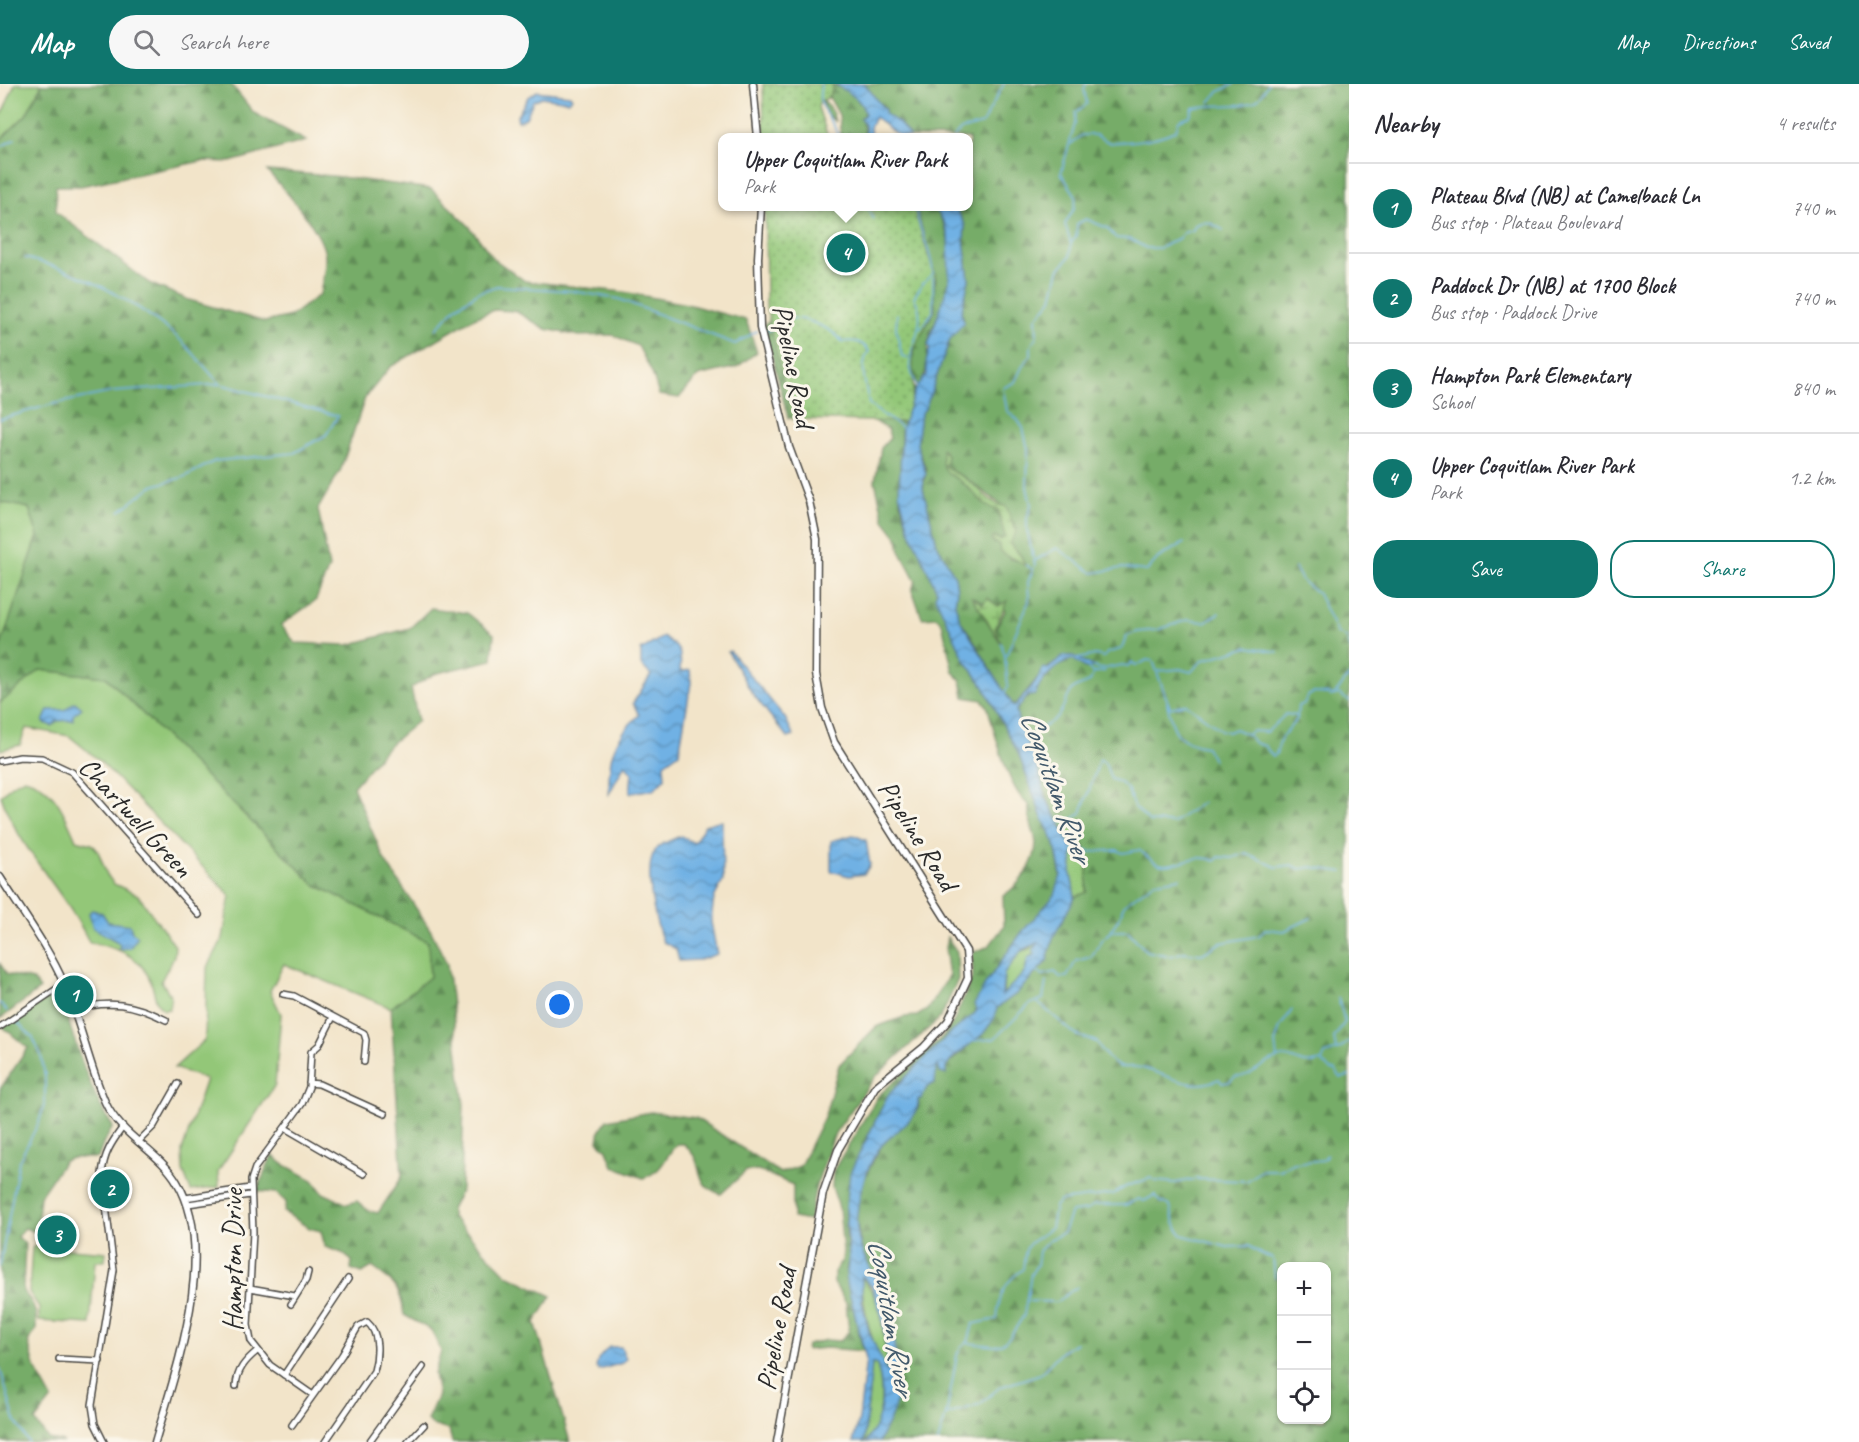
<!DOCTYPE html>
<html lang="en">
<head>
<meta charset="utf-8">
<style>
  :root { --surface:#fff; --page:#f7f7f7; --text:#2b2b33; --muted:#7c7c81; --line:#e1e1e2; --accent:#0f766e }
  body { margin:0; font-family:Caveat,sans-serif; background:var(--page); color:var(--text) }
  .controls { position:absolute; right:18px; bottom:18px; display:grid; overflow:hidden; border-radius:12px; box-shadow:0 2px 4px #0004 }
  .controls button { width:54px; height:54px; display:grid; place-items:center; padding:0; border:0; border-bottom:2px solid var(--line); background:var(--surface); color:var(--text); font:30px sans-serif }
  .you { position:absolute; left:560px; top:921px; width:21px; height:21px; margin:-15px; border:4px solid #fff; border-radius:50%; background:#1a73e8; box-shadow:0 0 0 9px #1a73e833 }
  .badge { display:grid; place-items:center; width:39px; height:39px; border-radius:50%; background:var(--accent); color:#fff; font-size:20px; font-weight:700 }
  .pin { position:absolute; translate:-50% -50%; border:3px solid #fff; box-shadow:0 2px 6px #0006 }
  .popup { position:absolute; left:718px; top:49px; width:255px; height:78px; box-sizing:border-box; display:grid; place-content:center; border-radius:12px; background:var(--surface); filter:drop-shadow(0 2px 4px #0005); font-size:20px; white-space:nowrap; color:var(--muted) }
  .popup b { font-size:22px; color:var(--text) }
  .popup::after { content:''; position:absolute; left:50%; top:100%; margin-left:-12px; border:12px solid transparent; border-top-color:var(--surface) }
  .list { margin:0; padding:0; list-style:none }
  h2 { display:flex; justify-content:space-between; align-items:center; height:78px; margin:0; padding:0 24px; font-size:26px }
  h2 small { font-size:20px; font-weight:400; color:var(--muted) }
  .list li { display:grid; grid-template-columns:39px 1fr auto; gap:18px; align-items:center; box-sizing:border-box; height:90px; padding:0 24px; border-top:2px solid var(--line) }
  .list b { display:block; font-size:22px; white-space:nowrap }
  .list p { margin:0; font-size:20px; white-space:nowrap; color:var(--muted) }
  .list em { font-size:20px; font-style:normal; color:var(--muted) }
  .actions { display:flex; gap:12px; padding:18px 24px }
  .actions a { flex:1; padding:14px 0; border:2px solid var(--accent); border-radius:24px; text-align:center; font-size:21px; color:var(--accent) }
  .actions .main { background:var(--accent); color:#fff }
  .icon { flex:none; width:33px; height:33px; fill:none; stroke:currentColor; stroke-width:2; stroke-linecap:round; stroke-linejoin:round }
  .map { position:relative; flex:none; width:1349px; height:1358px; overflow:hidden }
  header { display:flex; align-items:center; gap:36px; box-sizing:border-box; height:84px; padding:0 30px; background:var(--accent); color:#fff }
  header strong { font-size:28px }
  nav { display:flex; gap:33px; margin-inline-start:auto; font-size:21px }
  .search { width:420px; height:54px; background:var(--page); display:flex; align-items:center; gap:15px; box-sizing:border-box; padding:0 21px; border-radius:33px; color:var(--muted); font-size:22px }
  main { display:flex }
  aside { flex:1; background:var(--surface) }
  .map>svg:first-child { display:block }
</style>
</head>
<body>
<header>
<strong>Map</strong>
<div class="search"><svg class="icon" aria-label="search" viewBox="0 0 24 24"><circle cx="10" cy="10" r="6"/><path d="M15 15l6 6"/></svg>Search here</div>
<nav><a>Map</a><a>Directions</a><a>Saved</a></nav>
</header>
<main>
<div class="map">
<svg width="1349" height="1358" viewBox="0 0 1349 1358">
  <defs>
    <pattern id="forest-firs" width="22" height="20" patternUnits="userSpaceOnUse" patternTransform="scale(1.5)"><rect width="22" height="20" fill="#76ac68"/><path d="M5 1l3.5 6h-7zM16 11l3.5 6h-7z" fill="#618c56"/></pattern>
    <pattern id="wetland-marsh" width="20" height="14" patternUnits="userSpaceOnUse" patternTransform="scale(1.5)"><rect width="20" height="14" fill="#93c778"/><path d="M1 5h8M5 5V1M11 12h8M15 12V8" fill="none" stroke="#78a263"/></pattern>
    <pattern id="park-dots" width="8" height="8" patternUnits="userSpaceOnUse" patternTransform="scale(1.5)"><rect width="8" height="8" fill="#93c778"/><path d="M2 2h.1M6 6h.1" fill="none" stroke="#78a263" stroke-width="1.8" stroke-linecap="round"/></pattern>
    <pattern id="water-waves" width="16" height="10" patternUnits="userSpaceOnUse" patternTransform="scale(1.5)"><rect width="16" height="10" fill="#70b1e4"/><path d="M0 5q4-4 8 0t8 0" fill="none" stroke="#5c90b9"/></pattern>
  </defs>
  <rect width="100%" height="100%" fill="#fbf7ec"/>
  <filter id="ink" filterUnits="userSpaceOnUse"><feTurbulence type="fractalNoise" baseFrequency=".0167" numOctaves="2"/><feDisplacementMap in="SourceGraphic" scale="12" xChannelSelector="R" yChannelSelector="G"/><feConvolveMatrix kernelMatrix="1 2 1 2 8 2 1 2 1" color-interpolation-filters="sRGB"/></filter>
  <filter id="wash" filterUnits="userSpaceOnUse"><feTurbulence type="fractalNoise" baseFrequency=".008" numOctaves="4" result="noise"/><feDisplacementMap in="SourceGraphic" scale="24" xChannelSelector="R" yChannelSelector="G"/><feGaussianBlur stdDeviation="1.35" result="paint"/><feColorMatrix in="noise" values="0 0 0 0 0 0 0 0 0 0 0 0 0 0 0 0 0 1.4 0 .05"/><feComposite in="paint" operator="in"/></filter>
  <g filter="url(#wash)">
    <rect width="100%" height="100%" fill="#f2e4c9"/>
    <!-- grass -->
    <path fill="#93c778" stroke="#5f7952" stroke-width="1.5" d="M15 0H42L26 31 0 56V35Z
      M0 418 29 424 38 452 0 564Z
      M40 586 106 593 314 800 428 858 430 893 391 924 284 880 270 907 281 930 275 1001 218 1087 219 1103 191 1107 183 1087 182 1067 206 995 174 984 205 956 207 885 223 854 230 811 100 677 69 652 26 644 20 661 0 666V619Z
      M24 694C54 701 65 730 76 756L92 760 98 767 107 791 114 800 138 811 175 862 174 872 161 897 171 912 169 925 164 926C155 920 155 911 152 901 142 871 117 864 89 858 65 807 19 766 1 712L11 701Z
      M1062 743H1073L1088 769 1087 809 1075 813 1071 790 1073 766Z
      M1036 858 1035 870 1028 874 1025 888 1003 911 1004 890 1009 883 1021 867 1029 865Z
      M35 1162 106 1168 105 1177H95L90 1240 39 1237V1223L29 1208 32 1164Z
      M861 1192C887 1221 880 1250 889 1285L887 1288C870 1258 864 1227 861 1192Z
      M872 1279 877 1281C883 1302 885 1344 864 1358Z"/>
    <!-- forest -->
    <path fill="url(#forest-firs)" stroke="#506c4a" stroke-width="1.5" fill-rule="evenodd" d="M42 0H231L254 29 306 57 230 78 202 77 81 102H56V128L149 199 189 216 265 238 291 232 320 210C322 198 326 184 325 172 323 147 284 105 267 87L333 92 431 105 469 142 494 175 525 197 623 208 687 220 746 236 757 268 737 283 698 292 679 314 659 311 652 289 638 262 613 251 579 252 546 245 515 227 494 226 474 234 390 283 365 314 341 385 318 425 329 483 316 516 281 541 295 559 348 561 410 544 431 524 467 529 494 550 492 576 434 590 411 604 418 637 387 663 353 703 384 775 431 847 447 880 464 1021 461 1106 451 1125 452 1133 507 1191 552 1212 535 1238 570 1358H452L449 1346 432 1341 427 1336 438 1311 434 1290 441 1267 431 1246 404 1231C401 1204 394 1198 372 1183L362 1189 351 1185 352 1177 342 1169 325 1163 321 1147 309 1144 284 1128 286 1118 276 1109 257 1107 272 1071 283 1080 313 1096 323 1109 347 1120 357 1117 369 1127 378 1129 402 1093 391 924 430 893 428 858 314 800 106 593 40 586 0 619V564L38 452 29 424 0 418V56L26 31Z
      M822 0C840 0 859 11 865 28L862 33 865 53H841L839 31 829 13 823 16 832 27 835 37C822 29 820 14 822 0Z
      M864 0H1349V1358H879L895 1319 896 1276 886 1214 871 1191 863 1172 856 1135 860 1106 868 1087 882 1061 914 1030 919 1022 918 1015 936 984 946 983 971 957 983 950 997 924 1016 910 1047 877 1053 854 1075 813 1087 808C1087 782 1092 765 1073 744L1062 743 1046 714 1034 674 1016 631 1018 622 1037 605 1050 588 1063 578 1073 575 1085 584 1074 572C1053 568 1027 608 1014 623L1011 620 970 550 960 536 955 520 957 506 955 493 937 460 923 405 926 385 917 361 921 328 925 325 950 255 964 235 961 228 969 196 964 156 965 141 955 123 969 122V54L910 53 899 39 885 30V25C875 17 873 8 864 0ZM942 365 947 371 945 381 949 386 964 393 1003 422 1014 441 1010 460 1021 472 1025 482 1020 477 1010 475 999 461 1000 456 1006 453 997 424 987 422 962 398 947 388ZM972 513C982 516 977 521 991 516L995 521H1002L1005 527 995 546 999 556ZM1282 1182H1326V1336H1282Z
      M868 123H914L909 288 915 306 901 347 900 418 909 445 937 507 936 512 965 576 984 603 1019 671 1041 731 1055 760 1061 794 1055 813 1022 848 986 899 974 930 900 998 878 1031 861 1067 846 1125V1154L849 1172 846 1188 863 1267 826 1264 806 1266 807 1261 826 1256 840 1257 849 1247 846 1219 834 1199V1188L842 1177 843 1167 839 1124 832 1103 833 1087 878 1012 944 951 954 937 973 891 972 869 989 862 1004 842 1003 812C1020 801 1040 775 1035 753 1032 743 1027 731 1029 721 1006 704 996 649 987 622L982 616 964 613 961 596 953 588 942 539 936 533 922 534 912 505 916 497 900 467 898 454 884 436 875 397 881 364 890 354 888 346 873 336 817 332 788 334 764 241 776 233Z
      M916 123H934C951 144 955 186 946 212 941 227 930 246 928 260 926 276 929 289 918 303L912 287 915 262 935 226 933 204 936 196Z
      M947 853 957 868 958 895 941 933 874 994 835 1049 816 1102 809 1137 793 1134V1101L758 1086 746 1087 721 1110C700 1103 702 1094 696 1076 694 1070 688 1065 684 1060H677C662 1076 665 1086 643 1094L613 1082 607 1066 598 1057 600 1046 607 1036 651 1028 696 1034 780 1089 800 1082 825 1031 839 981 876 943 904 933 917 932 927 926 949 892 945 864Z
      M0 880 7 890 33 896 40 905 0 935Z
      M58 906C74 951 86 1003 113 1043L104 1058 98 1074H72L64 1077 40 1112 37 1144 35 1148 25 1144 17 1152 25 1160 23 1207 31 1217 36 1230V1246L28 1258 36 1286 52 1315 35 1337 48 1355 64 1358H0V1005L28 964 3 943Z"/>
    <!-- wetland -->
    <path fill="url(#wetland-marsh)" stroke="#5f7952" stroke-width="1.5" d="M942 365 947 371 945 381C951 389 957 389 964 394 978 401 990 422 1006 422L1016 448 1010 460 1021 472 1025 482C1018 474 1008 475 1000 467L999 461 991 456 994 453 1000 456 1005 453 998 426 987 422 962 398 947 388 942 379Z
      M972 513 983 520 987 514 998 522 1007 517 995 544 1001 559Z"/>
    <!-- park -->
    <path fill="url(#park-dots)" stroke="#5f7952" stroke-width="1.5" d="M763 0H833C832 10 829 14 820 17L818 23 828 53H764Z
      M765 123H913L935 192 933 227 913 267V306L908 338 792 335 766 223Z"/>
    <!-- water -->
    <path fill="url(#water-waves)" stroke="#4e6e88" stroke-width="1.5" fill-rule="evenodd" d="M835 0H864C873 8 875 17 885 25V30L899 39 910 53C895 54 886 41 875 33L870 44 871 53H865V41L860 35 865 30C861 13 848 9 835 0Z
      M537 7 570 11 572 14 569 17 541 13 533 17 526 34 518 37 517 32 528 13Z
      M934 123H955L965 141 964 156 969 196 961 228 964 238 950 255 925 325 921 329 917 361 926 390 923 395V405L937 460 955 493 957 506 955 520 960 536 1014 623C1023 612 1039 597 1043 584L1048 585 1064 572H1074L1094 583 1085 584 1073 575C1056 581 1041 594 1035 611L1028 612 1016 626 1019 641 1035 674 1046 714 1073 766 1071 790 1075 813 1053 854 1047 877 1016 910 997 924 994 935 983 950 954 973 946 983V990L940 989 938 982 936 984 935 999 927 1003 921 1015H918C921 1033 894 1048 883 1060 868 1076 859 1109 857 1130 854 1159 870 1188 885 1209 887 1213 885 1218 886 1222 894 1254 901 1288 895 1321 892 1335 884 1346 879 1358H866C883 1335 885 1308 877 1281L872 1279 864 1358H853L859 1335 866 1275 846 1195 849 1172 846 1125 850 1089 888 1011 946 953 974 930 977 926 974 921 986 899 1022 848 1055 811 1061 791 1055 760 1041 731 1019 671 984 603 965 576 935 512 937 507 909 445 899 409 902 344 915 306 927 290 926 278 930 264 928 261 949 198 948 151 944 138ZM1037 859 1033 866 1035 870 1028 874 1025 888 1002 911 1004 890 1009 883 1021 867ZM862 1192 872 1203 882 1233 889 1285 887 1288 869 1248 862 1217Z
      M663 553C680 563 682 568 680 588L690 586 691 599 679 669 664 680 665 694 654 705 630 709 632 689 625 680 609 710C608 674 612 656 639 631L633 619 651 591 641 581V566Z
      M730 567 785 634 794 652 788 654 752 609 728 568Z
      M75 618 82 624 73 631V636L57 637 52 642 43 638 48 626H64Z
      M722 736 723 797 714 814 711 838 717 870 700 876 679 877 676 865 663 858C655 838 642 783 656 765 661 759 674 755 681 752L694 759 705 741Z
      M853 751 866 756 870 781 864 790 849 792 831 787V757Z
      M92 826 102 829 108 838 130 841 132 848 138 852 130 864 119 865 120 860 116 857 93 844 89 829Z
      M609 1263H621L626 1275 622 1279 599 1286 596 1284 598 1275Z"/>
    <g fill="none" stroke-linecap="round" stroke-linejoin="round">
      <!-- stream -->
      <path stroke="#70b1e4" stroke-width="1.5" d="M821 0C821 5 819 10 820 15 822 31 835 37 839 54
        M1210 18 1218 8 1234 0
        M953 54 961 46 982 40 1004 0
        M1071 60 1082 51H1096L1110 59C1131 57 1156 57 1176 46L1179 36 1190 32 1193 24C1212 18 1243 26 1258 15 1262 12 1264 5 1268 0
        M0 63 15 55
        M867 122 873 135
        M915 122C918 146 932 166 933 190L924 198 914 213C930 241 906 262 911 286 912 292 916 298 917 304
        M1071 159 1076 153 1077 140 1086 135 1107 144 1116 154 1130 155 1146 164H1160L1179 154 1183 149 1193 146 1195 141C1206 135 1213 140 1223 146
        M25 174C82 188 131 214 176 252 192 266 205 284 220 300
        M897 230 896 244 902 273 911 275
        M436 245 457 222 479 208 497 202 572 207 619 215 735 260 757 247
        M920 245 933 228V193
        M765 247C774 245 779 239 786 236 802 230 835 246 842 258 853 256 862 257 869 267 858 281 867 305 869 321L902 344
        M0 335 53 320 113 308 220 300 338 332 326 351 294 369 215 377 184 393 152 402 120 427
        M1034 477 1057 464 1093 489 1122 484 1147 487 1158 474 1184 459
        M1026 481 1033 486
        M1295 484 1303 498 1318 510 1337 549 1347 554 1349 565
        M1001 559 1005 572
        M1078 575 1095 571 1104 573 1107 569 1121 565 1127 552 1137 548 1157 546 1187 536 1205 538 1219 529
        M1093 583C1106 589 1115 578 1128 582L1132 578 1136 582 1147 576 1153 577 1170 624 1186 620 1221 646 1228 648 1235 645 1247 650 1255 659 1265 662 1273 673 1276 670 1281 654 1297 635 1298 622 1304 620 1307 612 1314 609 1329 610 1330 612 1339 610 1349 617
        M1088 584 1093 589 1105 587
        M1158 587 1180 585 1191 588 1203 576 1248 563 1278 568
        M1336 609 1349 592
        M1004 610 1008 602 1005 574 1029 517 1028 498 1035 481 1027 446V434L1031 421 1027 403 1028 365 1023 344 1017 335 1007 327 1003 304 1015 298 1023 281 1031 271V262L1037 251 1036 234 1052 215 1059 186 1070 172 1071 160 1065 140 1074 125 1076 112 1061 89 1075 40 1076 28 1087 20 1084 5 1086 0
        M1167 618C1172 646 1176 658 1206 663L1213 676
        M1248 650 1252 647 1267 648 1286 630 1297 632
        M1025 656 1058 633 1072 605 1090 598 1093 589
        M1059 738 1072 735 1081 729 1100 675 1105 679 1111 695 1120 698 1128 706 1133 721 1149 738 1173 739 1203 718
        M1073 766 1080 764 1089 768 1117 766 1123 769 1139 766C1145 770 1152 778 1159 780 1174 785 1195 767 1215 777L1219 773 1232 774 1246 769 1276 783 1292 781 1300 785 1312 783 1343 788
        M1111 846 1121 831 1123 821 1155 798 1180 794
        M1106 852 1112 847H1128L1146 867 1171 872 1184 868 1202 870 1220 859 1259 852 1265 845 1284 847 1311 834
        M1036 888 1043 891 1055 888 1060 893H1067L1076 877 1091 873 1104 853
        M1037 918 1076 951 1097 958C1102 967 1109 977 1118 982 1123 985 1130 982 1136 983 1167 987 1186 1010 1219 995L1222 999 1229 998 1235 993C1253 994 1265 975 1282 973 1290 972 1298 978 1304 979 1311 980 1316 978 1322 977L1325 970 1340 965 1349 957
        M0 919 7 927
        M971 957 994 955 1030 920 1043 915 1046 898
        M1336 965 1334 954 1345 938 1338 914
        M1277 974 1275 959 1280 943 1292 926
        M1321 977 1330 986H1336L1340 994 1349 992
        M0 1182 19 1077 39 1038 45 1018V992L41 971 33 954 17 938
        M1026 1217 1056 1218 1077 1203
        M968 1259 995 1262 1002 1260 1010 1253 1024 1231 1031 1190 1037 1181 1039 1167 1049 1156 1063 1149 1071 1128 1087 1126 1094 1121H1125L1139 1115 1144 1117 1155 1111 1161 1118 1170 1122 1174 1139 1182 1151 1227 1163 1249 1162 1263 1171 1273 1174 1275 1194
        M0 1284 14 1334 28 1358
        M946 1331 980 1320 1000 1303 1040 1290 1061 1268 1076 1259
        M938 1358 947 1327 957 1271 960 1264 968 1258 973 1240 997 1235C999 1212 1004 1198 1023 1185 1026 1153 1028 1163 1051 1144L1055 1122 1060 1117 1113 1110 1127 1102 1151 1094 1155 1097 1175 1099 1197 1095 1247 1097 1262 1086H1280L1293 1079 1323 1076 1327 1071"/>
    </g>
  </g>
  <g filter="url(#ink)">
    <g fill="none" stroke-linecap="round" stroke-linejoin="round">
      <!-- minor casing -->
      <g stroke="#494743" stroke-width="8">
        <path id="minor" d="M0 677 20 673 42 674 72 688 199 831
          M283 910 294 912 364 949 366 956 364 978
          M74 926C108 915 135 920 166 936
          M0 943 64 900
          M309 999 319 1000 385 1030
          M285 1044 364 1090
          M138 1058 154 1042 178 1000
          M185 1114 250 1104
          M188 1120 250 1111
          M250 1204 295 1212
          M291 1220 306 1196 308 1188
          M59 1275 100 1277
          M284 1291 348 1195
          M236 1302C237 1286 245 1277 257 1267
          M313 1311 270 1281 251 1257 248 1241 253 1148 251 1096 255 1084 302 1020 309 1003 311 968 319 961 333 933
          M292 1341 342 1271 358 1243 367 1238C380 1249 378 1272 374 1287L325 1358
          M104 1358 95 1340 92 1321 114 1186 102 1090C104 1070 111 1059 123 1043
          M369 1358 423 1283
          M408 1358 424 1341"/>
      </g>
      <!-- tertiary casing -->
      <g stroke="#494743" stroke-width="9">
        <path id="tertiary" d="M753 0 758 54
          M761 122 758 174 760 244 789 363 809 417 817 455 816 590 822 624 834 658 966 867 968 894 948 937 924 963 875 1003 838 1066 823 1109 777 1358
          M0 793C22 828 49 864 65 902 81 940 89 981 105 1018 120 1052 159 1067 177 1098 219 1168 176 1285 155 1358"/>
      </g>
      <!-- minor -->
      <use href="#minor" stroke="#fff" stroke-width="5"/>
      <!-- tertiary -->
      <use href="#tertiary" stroke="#fff" stroke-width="6"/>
    </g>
  </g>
  <g text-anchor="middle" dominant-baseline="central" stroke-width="6" stroke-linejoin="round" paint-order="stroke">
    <!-- street labels -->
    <g font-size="28" fill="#2b2b2b" stroke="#fbf7ec">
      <text transform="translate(794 282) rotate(79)">Pipeline Road</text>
      <text transform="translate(136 733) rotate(47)">Chartwell Green</text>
      <text transform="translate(918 751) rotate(58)">Pipeline Road</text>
      <text transform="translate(232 1176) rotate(-90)">Hampton Drive</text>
      <text transform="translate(776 1245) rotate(-80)">Pipeline Road</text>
    </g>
    <!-- water labels -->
    <g font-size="30" font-style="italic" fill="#435a6c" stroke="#fbf7ec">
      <text transform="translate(1057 703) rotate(70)">Coquitlam River</text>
      <text transform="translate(892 1233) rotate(80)">Coquitlam River</text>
    </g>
  </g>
</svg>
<div class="controls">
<button>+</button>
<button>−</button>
<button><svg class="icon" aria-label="locate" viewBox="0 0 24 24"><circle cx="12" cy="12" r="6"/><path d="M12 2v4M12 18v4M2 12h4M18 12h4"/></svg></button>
</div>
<div class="you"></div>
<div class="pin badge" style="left:74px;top:911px">1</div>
<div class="pin badge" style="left:110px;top:1105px">2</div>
<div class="pin badge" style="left:57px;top:1151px">3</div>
<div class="pin badge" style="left:846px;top:169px">4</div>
<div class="popup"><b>Upper Coquitlam River Park</b>Park</div>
</div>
<aside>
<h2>Nearby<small>4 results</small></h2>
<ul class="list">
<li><span class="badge">1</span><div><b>Plateau Blvd (NB) at Camelback Ln</b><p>Bus stop · Plateau Boulevard</p></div><em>740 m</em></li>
<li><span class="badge">2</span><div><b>Paddock Dr (NB) at 1700 Block</b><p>Bus stop · Paddock Drive</p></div><em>740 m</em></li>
<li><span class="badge">3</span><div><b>Hampton Park Elementary</b><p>School</p></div><em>840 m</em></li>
<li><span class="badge">4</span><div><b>Upper Coquitlam River Park</b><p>Park</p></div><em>1.2 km</em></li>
</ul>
<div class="actions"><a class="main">Save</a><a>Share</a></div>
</aside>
</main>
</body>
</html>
